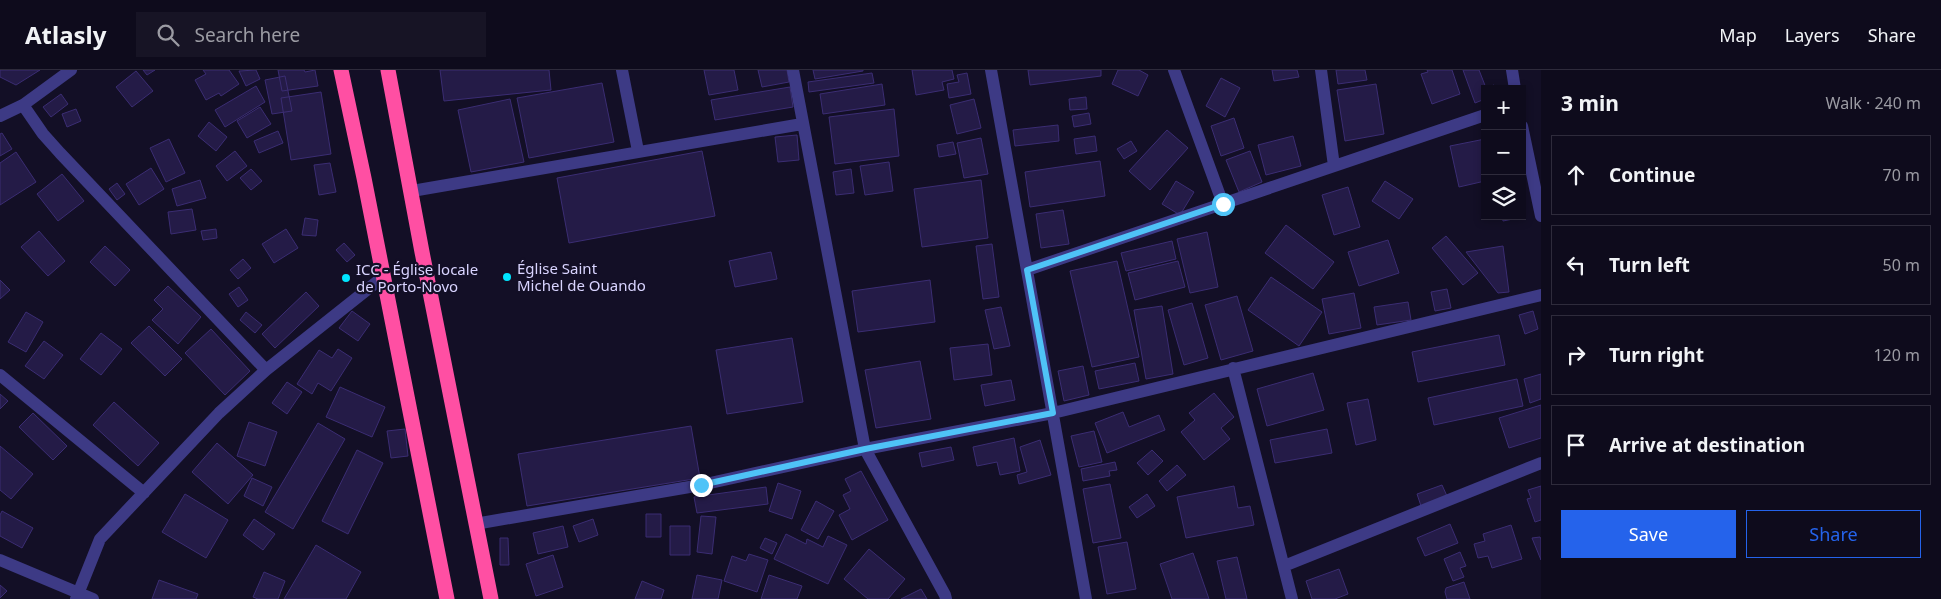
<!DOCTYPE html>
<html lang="en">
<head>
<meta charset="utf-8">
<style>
  :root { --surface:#0e0b1c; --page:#171425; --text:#f1f3f6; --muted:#9b9ba3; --line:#2e2b3b; --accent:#2563eb }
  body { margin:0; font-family:"Noto Sans",sans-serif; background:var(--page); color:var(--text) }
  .controls { position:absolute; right:15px; top:15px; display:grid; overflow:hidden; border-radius:0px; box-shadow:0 2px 8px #0003 }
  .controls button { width:45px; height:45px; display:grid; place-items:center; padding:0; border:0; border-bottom:1px solid var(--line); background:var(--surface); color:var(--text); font:25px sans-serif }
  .stop { position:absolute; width:15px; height:15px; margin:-11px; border:4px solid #4fc3f7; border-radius:50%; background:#fff }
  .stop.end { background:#4fc3f7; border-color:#fff; box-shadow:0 1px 5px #0008 }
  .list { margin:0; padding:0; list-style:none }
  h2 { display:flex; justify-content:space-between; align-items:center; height:65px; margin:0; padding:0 20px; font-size:21px }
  h2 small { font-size:16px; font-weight:400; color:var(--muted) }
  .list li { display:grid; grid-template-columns:32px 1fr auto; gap:15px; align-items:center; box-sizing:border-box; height:80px; margin:0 10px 10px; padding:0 10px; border:1px solid var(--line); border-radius:0px }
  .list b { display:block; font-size:19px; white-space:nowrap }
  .list em { font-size:16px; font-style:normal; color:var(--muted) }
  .actions { display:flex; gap:10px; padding:15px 20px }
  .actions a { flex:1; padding:11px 0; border:1px solid var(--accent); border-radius:0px; text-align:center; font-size:18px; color:var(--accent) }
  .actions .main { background:var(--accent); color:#fff }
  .icon { flex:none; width:28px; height:28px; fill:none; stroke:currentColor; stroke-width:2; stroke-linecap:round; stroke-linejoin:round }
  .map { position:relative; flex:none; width:1541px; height:529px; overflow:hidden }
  header { display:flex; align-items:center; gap:30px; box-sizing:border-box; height:70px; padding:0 25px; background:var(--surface); border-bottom:1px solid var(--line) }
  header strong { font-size:24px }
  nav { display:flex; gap:28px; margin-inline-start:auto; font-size:18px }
  .search { width:350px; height:45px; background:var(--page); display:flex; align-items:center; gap:12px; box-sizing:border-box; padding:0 18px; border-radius:0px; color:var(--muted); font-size:19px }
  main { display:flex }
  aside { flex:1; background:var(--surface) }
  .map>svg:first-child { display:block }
</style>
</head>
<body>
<header>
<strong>Atlasly</strong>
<div class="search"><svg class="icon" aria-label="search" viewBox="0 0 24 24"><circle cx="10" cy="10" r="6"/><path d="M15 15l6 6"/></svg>Search here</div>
<nav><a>Map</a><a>Layers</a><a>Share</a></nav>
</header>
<main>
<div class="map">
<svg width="1541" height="529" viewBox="0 0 1541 529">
  <rect width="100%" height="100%" fill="#130f26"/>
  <!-- building -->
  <path fill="#241b47" stroke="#3b2d73" d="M0 0H40L16 15 0 7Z
    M143 0H155L147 5Z
    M203 0H229L239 14 221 26 219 23 206 30 195 10 206 4Z
    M256 0 260 9 246 16 239 1Z
    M278 0H304L305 2 315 0 318 16 282 21Z
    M440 0H549L551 20 444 31Z
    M704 0H734L738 20 709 25Z
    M758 0H787L789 12 762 17Z
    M813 0H863V1L815 9Z
    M912 0H952L954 9 942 12 944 20 916 25Z
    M1028 0H1101V6L1030 15Z
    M1118 0H1139L1148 5 1138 26 1112 14Z
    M1272 0H1297L1299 7 1274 11Z
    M1336 0H1365L1367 10 1338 14Z
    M1427 0H1452L1460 24 1432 34 1421 4 1428 2Z
    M1463 0H1479L1486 18 1494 15 1496 19H1485V29L1475 33Z
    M136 1 153 21 132 37 116 17Z
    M872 3 874 13 809 22 808 12Z
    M967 3 971 24 949 28 947 14 959 12 957 5Z
    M285 6 292 41 272 44 265 10Z
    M1221 8 1240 18 1225 47 1206 36Z
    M602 13 614 72 529 88 517 28Z
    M882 14 885 35 823 44 820 24Z
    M1376 14 1384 64 1345 71 1337 20Z
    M256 16 265 32 225 57 215 40Z
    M790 17 793 37 715 50 711 30Z
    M321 22 331 84 291 90 281 28Z
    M61 24 68 34 51 47 43 37Z
    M1086 27 1087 39 1070 40 1069 29Z
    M510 29 524 92 471 102 458 40Z
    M974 29 981 58 957 64 950 35Z
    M260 37 271 54 247 68 237 51Z
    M76 39 81 51 67 57 62 44Z
    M894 39 899 86 835 94 829 47Z
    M1089 43 1091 54 1074 57 1072 46Z
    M1234 48 1244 78 1221 86 1211 56Z
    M209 52 227 67 216 81 198 66Z
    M1058 55 1059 71 1015 76 1013 60Z
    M1167 60 1188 78 1150 120 1129 101Z
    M278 61 283 73 259 83 254 71Z
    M2 63 12 79 0 86V64Z
    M797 65 799 90 778 92 775 67Z
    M1095 66 1097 81 1076 84 1074 69Z
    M1293 66 1301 96 1266 105 1258 75Z
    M981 68 988 104 964 108 957 73Z
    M169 69 185 103 166 112 150 78Z
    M1485 69V111L1459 117 1450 76Z
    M1131 71 1137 81 1124 89 1117 79Z
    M953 72 956 84 939 87 937 75Z
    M235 81 247 96 227 111 216 96Z
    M702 81 715 146 569 173 557 108Z
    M1250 81 1262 112 1239 122 1226 90Z
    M16 82 36 112 0 135V93Z
    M1100 91 1105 126 1030 137 1025 102Z
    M889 92 893 121 865 125 860 96Z
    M330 93 336 122 319 125 314 95Z
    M151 98 164 119 139 135 126 114Z
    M251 99 262 111 251 120 240 108Z
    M851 99 854 123 836 125 833 102Z
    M62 104 84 131 58 151 37 124Z
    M200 110 206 128 177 136 172 119Z
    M981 110 988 168 922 177 914 119Z
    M1176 111 1194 122 1180 145 1162 134Z
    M1385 111 1413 129 1399 149 1372 131Z
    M117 113 125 124 117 130 109 119Z
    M1348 117 1360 157 1334 165 1322 125Z
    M192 139 196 160 171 164 168 142Z
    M1063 140 1069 174 1041 178 1036 144Z
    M1522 145 1523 147 1503 151 1502 146Z
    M305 148 318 150 316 166 302 165Z
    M1286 155 1334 192 1313 219 1265 183Z
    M216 159 217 168 203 170 201 161Z
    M286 159 298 178 274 193 262 174Z
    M39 161 65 191 48 206 21 177Z
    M1207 162 1218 217 1190 223 1177 169Z
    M1446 166 1478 203 1463 215 1432 178Z
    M1388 170 1399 203 1359 216 1348 182Z
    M1172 171 1176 189 1126 201 1121 183Z
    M344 173 355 185 347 192 336 180Z
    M992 174 999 227 983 229 976 176Z
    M105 176 130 200 115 216 90 192Z
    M1503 176 1509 222 1498 223 1466 182Z
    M771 182 777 209 735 217 729 191Z
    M243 189 251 198 238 209 230 200Z
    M1117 191 1139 287 1092 297 1070 201Z
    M1178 191 1185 217 1135 230 1128 203Z
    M1271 207 1322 242 1299 276 1248 240Z
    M0 210 10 220 0 229Z
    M930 210 935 252 858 262 852 221Z
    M168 216 201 247 178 274 152 250 163 239 154 230Z
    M239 217 248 230 238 237 229 224Z
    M1447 219 1451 238 1435 241 1431 222Z
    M306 222 319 236 275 278 262 264Z
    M1354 223 1361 258 1329 264 1322 229Z
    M1237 226 1253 281 1221 290 1205 235Z
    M1408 232 1411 250 1377 255 1374 237Z
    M1192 233 1208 288 1184 295 1168 240Z
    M1162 236 1173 304 1146 309 1134 240Z
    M1001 237 1010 276 994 279 985 240Z
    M352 241 370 254 358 271 339 258Z
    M1533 241 1538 259 1525 264 1519 245Z
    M26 242 43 252 26 282 8 272Z
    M246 242 262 255 255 263 240 250Z
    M149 256 182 289 165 306 131 273Z
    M211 259 250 301 225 325 185 283Z
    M101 263 122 279 101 305 80 289Z
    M1499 265 1505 295 1418 312 1412 282Z
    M792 268 803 332 727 344 716 280Z
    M44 271 63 285 44 309 25 296Z
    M988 274 992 305 954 310 950 278Z
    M338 279 352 288 331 321 318 313 312 324 297 314 319 280 332 288Z
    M920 291 931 349 876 358 865 300Z
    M1135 293 1139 311 1099 319 1095 301Z
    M1083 296 1089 325 1064 331 1058 301Z
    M1313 303 1324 340 1267 356 1257 319Z
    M1541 304V329L1530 333 1524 309Z
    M1517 309 1523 336 1434 355 1428 328Z
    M1011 310 1015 330 985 336 981 315Z
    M287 312 302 322 287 344 272 333Z
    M340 317 385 337 372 367 326 347Z
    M1214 323 1234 347 1221 358 1230 369 1204 390 1181 362 1195 350 1189 343Z
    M0 324 8 331 0 339Z
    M1368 329 1376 370 1356 375 1347 333Z
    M114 332 159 373 138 396 93 355Z
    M1541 335V368L1509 378 1499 348Z
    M1123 342 1129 357 1159 345 1165 360 1107 383 1095 353Z
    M33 343 67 376 53 390 19 357Z
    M249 352 277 362 265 396 237 386Z
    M318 353 345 369 293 459 265 442Z
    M691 356 700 408 527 436 518 384Z
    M405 359 408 386 391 388 387 361Z
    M1327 359 1332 383 1275 393 1270 370Z
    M1094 361 1102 392 1079 397 1071 366Z
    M1014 368 1020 401 1000 405 997 392 977 396 973 377Z
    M1040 370 1051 405 1019 414 1017 405 1027 402 1020 377Z
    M217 373 253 405 228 434 192 402Z
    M0 376 33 404 11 429 0 420Z
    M951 377 954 390 922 397 919 383Z
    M357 380 383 393 348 464 322 451Z
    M1152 380 1163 391 1148 405 1137 393Z
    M1115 392 1117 400 1109 401 1110 406 1083 411 1081 399Z
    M1177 395 1186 405 1167 421 1159 411Z
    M861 401 888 450 852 470 839 445 850 439 843 425 851 421 845 409Z
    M252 408 272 417 263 436 244 426Z
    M778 413 801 421 792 449 769 441Z
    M1110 414 1121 468 1093 473 1083 419Z
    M1442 415 1447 426 1421 436 1417 424Z
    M1234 416 1238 438 1250 436 1254 455 1186 468 1177 427Z
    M1541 416V450L1535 452 1527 429 1531 428 1528 420Z
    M766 417 768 434 697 443 694 427Z
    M185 424 228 450 206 488 162 462Z
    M1147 424 1155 436 1137 448 1129 437Z
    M816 431 834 441 818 469 801 460Z
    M2 441 33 458 22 478 0 466V445Z
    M646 444H661V467H646Z
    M701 446 716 447 712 484 697 482Z
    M254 449 275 464 263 480 243 465Z
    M593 449 598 465 579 472 573 456Z
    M1450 454 1458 473 1425 486 1417 468Z
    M1511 455 1522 489 1492 498 1488 486 1478 488 1474 474 1485 471 1483 464Z
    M563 456 568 477 538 484 533 463Z
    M670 456H690V485H670Z
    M786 464 806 474 807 469 823 477 828 466 847 475 828 514 774 489Z
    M1540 467 1541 469V490L1532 468Z
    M500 468H508L509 495H500Z
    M765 468 777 473 772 484 760 478Z
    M1127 472 1136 519 1107 524 1098 477Z
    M316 475 361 502 346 529H284Z
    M869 479 905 509 888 529H868L844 509Z
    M1460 482 1466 496 1460 498 1464 507 1453 511 1444 489Z
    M1193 483 1209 529H1172L1160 494Z
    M749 484 768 490 757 522 724 511 732 486 746 491Z
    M553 485 563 517 536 526 526 494Z
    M1237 487 1247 529H1226L1217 491Z
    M1339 499 1348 524 1335 529H1312L1306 511Z
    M264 502 285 511 278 529H258L253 527Z
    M697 505 722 510 718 529H692Z
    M769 505 802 516 797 529H761Z
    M159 510 198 524 196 529H152Z
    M642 511 664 520 661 529H635Z
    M1464 512 1470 529H1447L1445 522 1446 518Z
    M0 515 7 521 0 528Z
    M921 519 927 529H901Z"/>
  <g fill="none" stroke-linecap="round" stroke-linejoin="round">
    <!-- minor -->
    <path stroke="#3d3a85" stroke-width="12" d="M622 0 638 81
      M793 0 865 379 945 525 946 529
      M991 0 1086 529
      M1174 0 1223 134
      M1321 0 1334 96
      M1512 0 1515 19
      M23 35 43 64 60 83 266 300
      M0 46 23 35 71 0
      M1522 56 1541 146
      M412 121 802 54
      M1027 200 1485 45
      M1233 298 1292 529
      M0 305 144 423
      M475 454 701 415 865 379 1053 343 1541 225
      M0 490 93 529
      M1284 496 1541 393
      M76 529 100 469 219 343 266 300 383 207"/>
    <!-- highway -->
    <path stroke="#ff4fa3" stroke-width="15" d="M341 0 364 108 447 529
      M388 0 422 182 491 529"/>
  </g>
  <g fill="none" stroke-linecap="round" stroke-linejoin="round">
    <!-- route -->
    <path stroke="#4fc3f7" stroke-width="6" d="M701 415 865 379 1053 343 1027 200 1223 134"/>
  </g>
  <!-- markers -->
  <g fill="#00e5ff" stroke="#130f26" stroke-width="2">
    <circle cx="507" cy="207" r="5"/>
    <circle cx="346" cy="208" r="5"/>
  </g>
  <g text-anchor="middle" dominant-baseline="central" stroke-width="4.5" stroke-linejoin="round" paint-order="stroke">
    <!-- poi labels -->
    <g font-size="15" fill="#d9d4ff" stroke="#130f26" text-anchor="start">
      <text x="517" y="198">Église Saint<tspan x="517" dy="17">Michel de Ouando</tspan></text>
      <text x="356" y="199">ICC - Église locale<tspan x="356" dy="17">de Porto-Novo</tspan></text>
    </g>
  </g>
</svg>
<div class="controls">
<button>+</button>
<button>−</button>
<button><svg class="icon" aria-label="layers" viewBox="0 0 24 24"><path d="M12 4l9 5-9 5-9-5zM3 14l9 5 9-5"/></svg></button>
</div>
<div class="stop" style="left:1223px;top:134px"></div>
<div class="stop end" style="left:701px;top:415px"></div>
</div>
<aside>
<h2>3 min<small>Walk · 240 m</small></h2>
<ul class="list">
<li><svg class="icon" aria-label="ahead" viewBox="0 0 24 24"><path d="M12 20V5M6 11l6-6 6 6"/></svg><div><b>Continue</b></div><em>70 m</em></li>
<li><svg class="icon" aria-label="left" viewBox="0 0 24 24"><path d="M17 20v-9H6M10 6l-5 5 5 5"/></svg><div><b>Turn left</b></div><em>50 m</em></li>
<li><svg class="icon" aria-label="right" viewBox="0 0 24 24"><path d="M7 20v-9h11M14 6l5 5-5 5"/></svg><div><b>Turn right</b></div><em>120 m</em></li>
<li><svg class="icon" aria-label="arrive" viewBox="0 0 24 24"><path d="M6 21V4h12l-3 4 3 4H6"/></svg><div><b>Arrive at destination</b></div></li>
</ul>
<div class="actions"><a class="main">Save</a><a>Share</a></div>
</aside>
</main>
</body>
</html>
